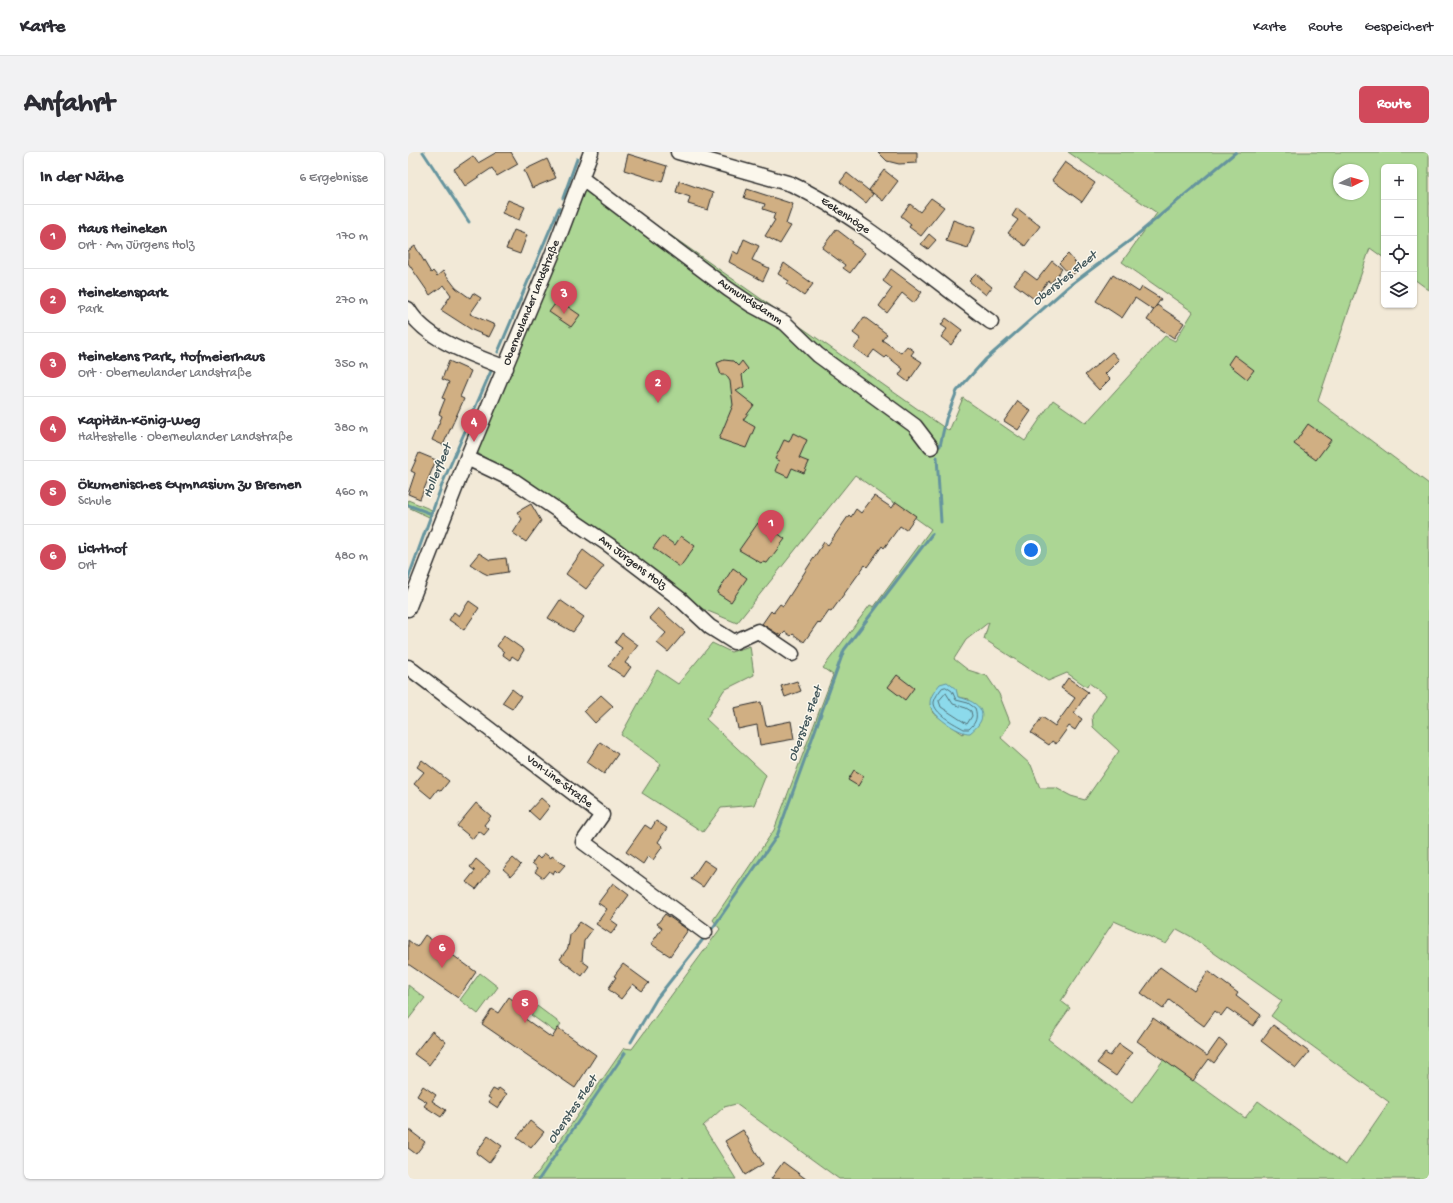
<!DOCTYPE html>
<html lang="de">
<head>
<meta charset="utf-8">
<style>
  :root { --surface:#fff; --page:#f2f2f3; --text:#2b2b33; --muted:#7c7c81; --line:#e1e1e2; --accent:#d1495b }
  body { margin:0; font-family:"Gochi Hand",sans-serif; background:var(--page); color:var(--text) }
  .controls { position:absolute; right:12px; top:12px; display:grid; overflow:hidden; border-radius:6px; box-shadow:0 1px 3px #0004 }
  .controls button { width:36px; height:36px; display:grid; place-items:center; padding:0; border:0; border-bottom:1px solid var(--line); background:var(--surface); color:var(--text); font:20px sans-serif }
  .compass { position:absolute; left:925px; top:12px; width:36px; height:36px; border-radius:50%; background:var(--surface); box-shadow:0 1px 3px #0004; rotate:84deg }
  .you { position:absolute; left:623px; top:398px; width:14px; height:14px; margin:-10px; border:3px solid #fff; border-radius:50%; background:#1a73e8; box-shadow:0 0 0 6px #1a73e833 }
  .badge { display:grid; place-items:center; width:26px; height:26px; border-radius:50%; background:var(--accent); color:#fff; font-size:13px; font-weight:700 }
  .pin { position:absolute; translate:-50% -33px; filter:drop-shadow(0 1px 2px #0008) }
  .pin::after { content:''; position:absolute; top:21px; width:14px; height:12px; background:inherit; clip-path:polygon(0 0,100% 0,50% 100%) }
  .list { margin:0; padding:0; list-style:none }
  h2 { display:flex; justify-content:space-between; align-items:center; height:52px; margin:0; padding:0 16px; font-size:17px }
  h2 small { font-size:13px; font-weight:400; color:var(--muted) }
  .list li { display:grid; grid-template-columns:26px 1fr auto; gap:12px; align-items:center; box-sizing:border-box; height:64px; padding:0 16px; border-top:1px solid var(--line) }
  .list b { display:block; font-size:15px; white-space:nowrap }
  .list p { margin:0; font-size:13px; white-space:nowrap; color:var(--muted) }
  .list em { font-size:13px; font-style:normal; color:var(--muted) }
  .icon { flex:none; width:22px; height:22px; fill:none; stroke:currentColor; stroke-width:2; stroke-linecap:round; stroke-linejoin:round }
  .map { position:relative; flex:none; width:1021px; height:1027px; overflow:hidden; border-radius:6px }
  header { display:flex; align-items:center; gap:24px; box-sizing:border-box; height:56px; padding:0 20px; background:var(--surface); border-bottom:1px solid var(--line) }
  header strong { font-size:19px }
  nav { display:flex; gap:22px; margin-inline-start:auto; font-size:14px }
  .intro { display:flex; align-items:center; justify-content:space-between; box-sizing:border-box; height:96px; padding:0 24px }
  h1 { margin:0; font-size:28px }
  .button { padding:10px 18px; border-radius:6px; background:var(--accent); color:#fff; font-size:14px; font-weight:700 }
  main { display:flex; gap:24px; padding:0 24px }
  aside { flex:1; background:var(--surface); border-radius:6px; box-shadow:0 1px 3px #0004 }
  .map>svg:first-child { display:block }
</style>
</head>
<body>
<header>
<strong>Karte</strong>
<nav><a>Karte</a><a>Route</a><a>Gespeichert</a></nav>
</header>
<div class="intro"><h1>Anfahrt</h1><a class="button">Route</a></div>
<main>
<aside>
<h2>In der Nähe<small>6 Ergebnisse</small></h2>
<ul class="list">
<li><span class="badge">1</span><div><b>Haus Heineken</b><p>Ort · Am Jürgens Holz</p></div><em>170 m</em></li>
<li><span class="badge">2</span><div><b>Heinekenspark</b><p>Park</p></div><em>270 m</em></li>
<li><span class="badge">3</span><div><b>Heinekens Park, Hofmeierhaus</b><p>Ort · Oberneulander Landstraße</p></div><em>350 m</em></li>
<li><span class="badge">4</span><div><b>Kapitän-König-Weg</b><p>Haltestelle · Oberneulander Landstraße</p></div><em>380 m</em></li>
<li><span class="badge">5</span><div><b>Ökumenisches Gymnasium zu Bremen</b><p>Schule</p></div><em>460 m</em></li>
<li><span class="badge">6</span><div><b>Lichthof</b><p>Ort</p></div><em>480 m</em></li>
</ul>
</aside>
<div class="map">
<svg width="1021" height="1027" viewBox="0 0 1021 1027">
  <rect width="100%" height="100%" fill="#f2e9d7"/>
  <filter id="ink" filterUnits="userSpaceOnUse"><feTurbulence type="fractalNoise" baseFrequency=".025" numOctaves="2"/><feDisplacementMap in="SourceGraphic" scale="8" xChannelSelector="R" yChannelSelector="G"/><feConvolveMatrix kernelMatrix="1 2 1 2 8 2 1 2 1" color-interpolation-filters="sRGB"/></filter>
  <g filter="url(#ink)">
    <!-- green -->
    <path fill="#acd694" stroke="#6c8060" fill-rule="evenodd" d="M660 0H1021V138L1006 127V15H976V106L962 96 910 249 1021 332V1027H431L328 952 316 955 295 974 328 1027H276L274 1025 272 1027H123L131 1019 216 896 224 897 312 777 305 768 366 678 425 523 415 516 462 453 466 455 523 377 447 323 329 471 290 455 249 424 211 391 68 300 181 26 541 279 555 246 617 289 645 248 678 271 757 184 767 189 785 160 714 110 749 61ZM931 18H955V42H931ZM581 470 576 487 640 529 659 521 679 535 681 531 698 543 684 564 685 575 711 599 677 648 663 644 648 636H632L623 613 593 586 602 570 591 542 579 524 560 518 546 507 558 488ZM550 545 561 547 555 582 525 561 522 552ZM706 769 758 792 769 777 782 784 874 849 863 864 981 950 938 1013 850 949 837 966 756 907 724 951 640 887 662 856 653 849Z
      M0 348 24 358 21 365 0 355Z
      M304 491 323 500 342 494 346 523 316 538 298 567 358 623 346 653 313 656 295 680 234 641 253 612 213 583 249 518 270 532Z
      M72 821 90 835 70 862 52 848Z
      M0 833 17 846 0 868Z
      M129 854 153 872 147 880 123 863Z"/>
    <!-- water -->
    <path fill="#8cdaeb" stroke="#65949e" d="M539 530 548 537 550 545C573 550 584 564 562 581 551 582 522 563 522 551 522 544 528 537 532 532Z"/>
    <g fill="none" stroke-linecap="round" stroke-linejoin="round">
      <!-- shore -->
      <path stroke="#527178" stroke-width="1" d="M538 535 544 539 548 548 560 551 567 556C570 565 568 571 561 577H556C547 572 525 561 526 550 527 545 531 540 534 536Z
        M538 541 545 552 558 556 563 559 564 564 559 572 533 555 531 549Z"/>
      <!-- stream -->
      <path stroke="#65949e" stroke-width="3" d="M15 0 61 70
        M155 46 169 7
        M90 200 151 56
        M532 294 538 267 549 239 577 208 661 134 724 87 828 0
        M529 305 533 370
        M0 353 24 362
        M0 427 35 330 83 219
        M304 777 369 684 436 498 524 382
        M223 890 249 846 296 786
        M131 1027 217 901"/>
    </g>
    <!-- building -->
    <path fill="#d0af83" stroke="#2b2b2b" d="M89 0H103L110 12 89 24 84 16 57 34 46 17 65 4 70 11Z
      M470 0H509V11L491 12 479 9Z
      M220 2 259 14 254 30 216 18Z
      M139 7 148 26 124 36 116 18Z
      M657 10 687 31 674 50 644 28Z
      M476 18 490 29 475 49 461 38Z
      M439 21 465 42 458 51 432 30Z
      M271 29 305 41 300 58 280 52 282 45 268 40Z
      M339 37 385 52 378 72 383 74 372 92 357 84 367 68 365 67 367 61 355 57 357 52 336 46Z
      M523 46 536 55 513 84 501 75 503 72 493 64 502 52 512 60Z
      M100 48 117 55 111 68 94 61Z
      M609 56 632 74 617 94 600 81 610 68 604 64Z
      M545 68 567 76 560 96 538 89Z
      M428 77 445 90 444 92 457 101 442 121 435 116 437 113 414 96Z
      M106 78 119 83 112 102 98 97Z
      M521 82 528 88 520 97 513 92Z
      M336 87 351 94 344 108 361 116 355 129 321 110 325 99 330 102Z
      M7 94 23 121 25 119 29 124 35 119 48 136 62 146 65 141 73 146 62 162 87 173 81 185 64 178 33 158 43 143 36 133 22 143 0 111V99Z
      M660 102 672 116 663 124 651 111Z
      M644 109 654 117 643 131 640 129 626 147 606 132 617 119 629 128Z
      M376 111 405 132 396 144 379 132 381 129 370 122Z
      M483 117 514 140 506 151 494 141 479 161 471 154 484 136 475 129Z
      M568 122 584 135 578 143 561 129Z
      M705 123 731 140 734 135 753 147 745 158 727 146 714 166 688 149Z
      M150 148 172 163 163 175 141 160Z
      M749 153 776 171 766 186 739 168Z
      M456 165 479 182 474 188 493 201 499 194 506 199 503 203 514 210 500 230 491 223 495 217 479 204 477 206 466 198 460 206 446 196 453 187 445 181Z
      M538 166 554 178 543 193 533 185 539 177 533 173Z
      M704 200 711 208 697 222 702 227 691 238 677 223Z
      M826 203 846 218 839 227 820 212Z
      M316 208 325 209 330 214 334 209 340 217 334 223 336 235 328 239 346 253 335 268 347 275 338 296 311 287 325 253 322 229 318 223H313L309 211Z
      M41 209 63 219 52 245 56 247 35 293 24 288 34 264 31 262 37 247 34 246 41 230 34 227Z
      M610 249 623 259 610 278 596 269Z
      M900 272 923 288 908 308 886 292Z
      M385 281 399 288 391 306 401 310 396 321 384 316 380 325 367 319 371 309 367 307 376 288 381 290Z
      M11 301 28 308 12 347 0 342 7 321 3 319Z
      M466 344 484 356 488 350 508 364 498 378 492 374 476 396 474 394 459 415 457 413 423 460 421 459 412 472 410 470 396 490 385 482 383 484 377 480 373 484 354 472 363 459 365 461 372 452 375 454 416 390 420 393 441 363 443 365 448 357 453 361Z
      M123 352 133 369 118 390 105 381 114 367 109 360Z
      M350 371 367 383 368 380 377 387 359 411 354 410 353 411 331 398Z
      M254 384 267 393 273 384 287 394 272 415 245 396Z
      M175 398 196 414 178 437 158 422Z
      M71 401 82 408 98 406 100 420 80 423 74 420 62 412Z
      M325 416 339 426 323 450 309 441Z
      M152 448 176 465 165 480 140 466Z
      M61 449 71 456 56 478 41 468 46 460 51 464Z
      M250 456 277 480 260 500 249 491 258 481 241 466Z
      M214 481 230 493 217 511 223 515 216 525 200 514 214 496 207 491Z
      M96 484 116 498 110 508 104 504 102 508 95 503 96 500 89 494Z
      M489 523 506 536 497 548 480 535Z
      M660 526 680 540 666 561 674 567 667 578 661 574 648 592 644 589 641 593 623 581 634 565 647 574 667 546 653 536Z
      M389 529 393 539 377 545 373 534Z
      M104 537 113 544 104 557 94 551Z
      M193 543 205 554 187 571 176 559Z
      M353 550 358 574 383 569 386 587 352 593 349 573 330 577 326 556Z
      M192 590 210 602 196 622 179 610Z
      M14 608 41 629 33 639 30 637 23 646 6 632 16 620 9 615Z
      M446 618 456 624 450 634 440 628Z
      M133 646 142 654 131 668 121 659Z
      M68 651 83 664 76 673 81 677 76 683 71 679 65 687 49 674Z
      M248 669 259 676 250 690 255 694 245 708 240 704 235 712 218 700 237 673 243 677Z
      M136 701 143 706 144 704 157 713 150 721 147 718 145 722 141 719 135 726 127 720 130 716 124 711 129 704 132 707Z
      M105 706 113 713 103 724 95 717Z
      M68 707 82 719 68 737 58 730 67 719 62 715Z
      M296 708 308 716 295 735 283 727Z
      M205 731 221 743 203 768 210 773 203 782 188 772 199 757 190 751Z
      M257 762 280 778 262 804 243 792 254 776 249 772Z
      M172 770 184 778 176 789 174 809 181 814 174 824 152 807 160 796 162 783Z
      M17 783 68 820 50 846 0 812V788L9 795Z
      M215 812 241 831 234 839 225 832 213 847 200 837 208 825 206 824Z
      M752 815 786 839 800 819 830 841 828 844 853 863 845 874 819 856 813 864 807 859 796 874 761 848 755 857 733 841Z
      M101 845 105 848 112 846 124 855 116 866 144 886 150 876 188 903 167 936 74 872 84 857 90 861Z
      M745 866 799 904 811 887 819 893 806 911 801 907 785 929 729 889Z
      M865 873 901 900 888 916 853 889Z
      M24 879 38 890 21 913 6 902Z
      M711 892 724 901 708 924 689 911 697 901 702 904Z
      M15 934 28 943 24 949 38 958 33 965 16 954 19 950 9 944Z
      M91 936 99 942 90 956 81 950 83 947 80 945 85 937 89 939Z
      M122 969 136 980 123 996 109 986Z
      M0 977 17 990 8 1002 0 996Z
      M335 978 355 1012 337 1023 317 989Z
      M80 984 94 994 81 1011 68 1001Z
      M375 1010 398 1027H363Z"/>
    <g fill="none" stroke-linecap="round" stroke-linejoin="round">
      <!-- minor casing -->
      <g stroke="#2b2b2b" stroke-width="17">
        <path id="minor" d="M270 0 383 32C453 65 520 124 583 170
          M173 26 320 137 342 152 377 171 410 203 507 274 523 295
          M0 157C19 189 65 203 98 216
          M59 306 105 328 201 393 272 447 302 475 326 490 350 479 384 502
          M0 457 59 306 144 103 183 0
          M0 515 194 663 175 690 297 780"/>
      </g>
      <!-- minor -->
      <use href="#minor" stroke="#fbf7ec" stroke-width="14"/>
    </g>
  </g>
  <g text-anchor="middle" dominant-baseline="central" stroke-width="3" stroke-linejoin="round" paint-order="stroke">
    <!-- street labels -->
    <g font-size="12" fill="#2b2b2b" stroke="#fbf7ec">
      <text transform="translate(437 64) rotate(34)">Eekenhöge</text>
      <text transform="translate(342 150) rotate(33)">Aumundsdamm</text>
      <text transform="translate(124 151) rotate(-68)">Oberneulander Landstraße</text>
      <text transform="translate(224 411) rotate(37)">Am Jürgens Holz</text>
      <text transform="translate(151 630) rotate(37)">Von-Line-Straße</text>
    </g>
    <!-- water labels -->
    <g font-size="13" font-style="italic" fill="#43575b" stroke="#fbf7ec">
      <text transform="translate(657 127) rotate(-39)">Oberstes Fleet</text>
      <text transform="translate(30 319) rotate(-68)">Hollerfleet</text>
      <text transform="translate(398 572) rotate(-70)">Oberstes Fleet</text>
      <text transform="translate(165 958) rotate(-56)">Oberstes Fleet</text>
    </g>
  </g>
</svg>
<div class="controls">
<button>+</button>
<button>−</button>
<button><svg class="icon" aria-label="locate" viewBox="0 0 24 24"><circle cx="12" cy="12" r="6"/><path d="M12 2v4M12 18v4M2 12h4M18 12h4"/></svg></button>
<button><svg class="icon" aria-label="layers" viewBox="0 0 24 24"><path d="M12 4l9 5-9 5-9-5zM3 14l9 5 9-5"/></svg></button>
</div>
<svg class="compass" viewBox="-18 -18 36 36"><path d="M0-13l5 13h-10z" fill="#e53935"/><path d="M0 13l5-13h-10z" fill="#7c7c81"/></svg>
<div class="you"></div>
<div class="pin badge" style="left:363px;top:391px">1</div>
<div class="pin badge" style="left:250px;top:251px">2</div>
<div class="pin badge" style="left:156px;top:162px">3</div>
<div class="pin badge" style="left:66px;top:290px">4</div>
<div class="pin badge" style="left:117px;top:871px">5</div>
<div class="pin badge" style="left:34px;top:816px">6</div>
</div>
</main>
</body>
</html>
